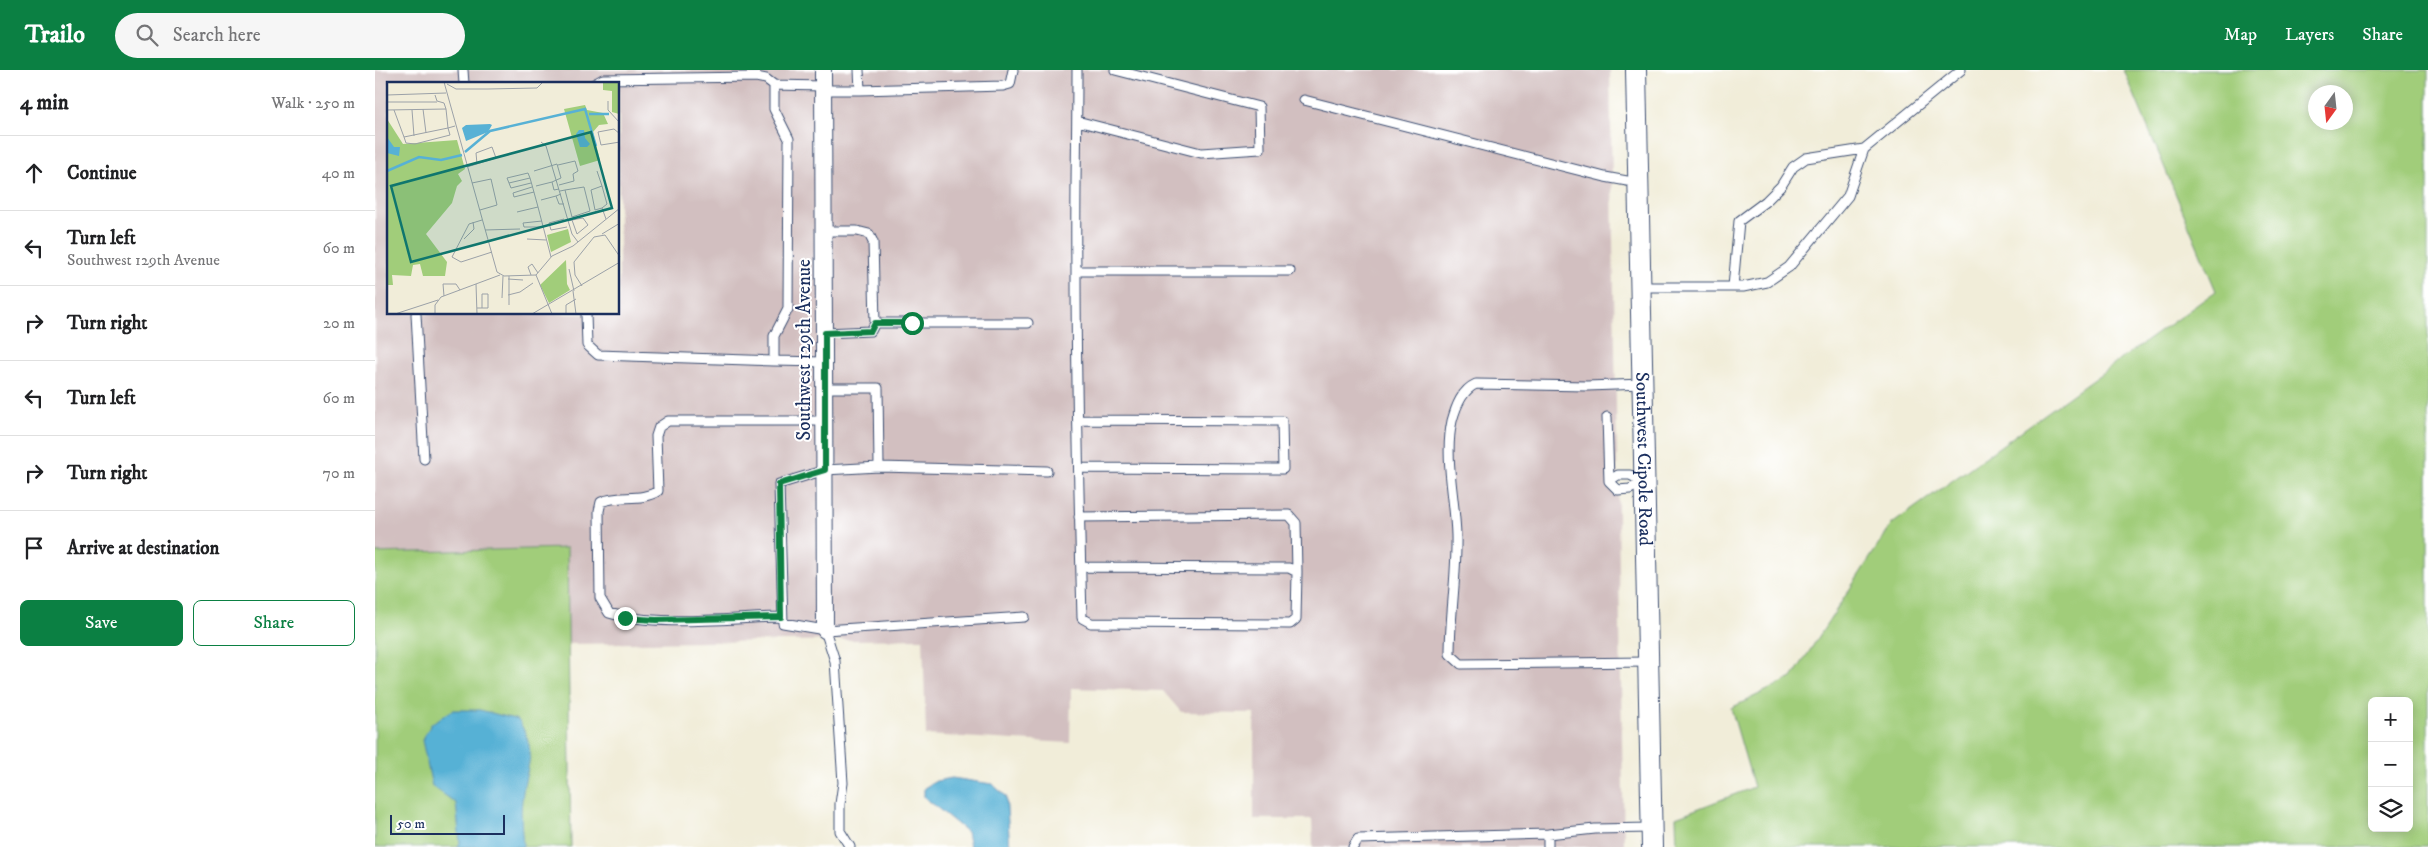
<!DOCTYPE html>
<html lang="en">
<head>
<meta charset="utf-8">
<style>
  :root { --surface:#fff; --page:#f6f6f6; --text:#202124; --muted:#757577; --line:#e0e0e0; --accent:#0b8043 }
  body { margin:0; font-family:"IM FELL DW Pica",serif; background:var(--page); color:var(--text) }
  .controls { position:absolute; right:15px; bottom:15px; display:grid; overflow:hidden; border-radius:8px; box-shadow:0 2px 12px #0003 }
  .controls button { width:45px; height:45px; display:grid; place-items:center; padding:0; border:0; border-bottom:1px solid var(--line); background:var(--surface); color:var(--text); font:25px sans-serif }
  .compass { position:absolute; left:1933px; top:15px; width:45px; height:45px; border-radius:50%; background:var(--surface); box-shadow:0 2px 12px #0003; rotate:195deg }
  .scale { position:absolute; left:15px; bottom:12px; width:115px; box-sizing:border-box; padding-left:5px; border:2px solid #1b2f5e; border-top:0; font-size:14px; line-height:18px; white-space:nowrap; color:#1b2f5e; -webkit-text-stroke:4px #fff; paint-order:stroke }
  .stop { position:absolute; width:15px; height:15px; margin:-11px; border:4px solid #0b8043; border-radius:50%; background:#fff }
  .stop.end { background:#0b8043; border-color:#fff; box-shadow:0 1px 5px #0008 }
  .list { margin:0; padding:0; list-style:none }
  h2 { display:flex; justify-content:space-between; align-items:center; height:65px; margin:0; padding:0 20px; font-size:21px }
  h2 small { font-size:16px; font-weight:400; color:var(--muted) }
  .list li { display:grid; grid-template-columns:32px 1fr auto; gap:15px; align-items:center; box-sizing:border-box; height:75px; padding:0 20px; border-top:1px solid var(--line) }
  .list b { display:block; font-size:19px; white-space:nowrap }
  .list p { margin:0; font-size:16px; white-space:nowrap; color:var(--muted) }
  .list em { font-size:16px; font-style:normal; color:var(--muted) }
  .actions { display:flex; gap:10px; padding:15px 20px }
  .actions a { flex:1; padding:11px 0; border:1px solid var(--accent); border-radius:8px; text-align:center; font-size:18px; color:var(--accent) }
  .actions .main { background:var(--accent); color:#fff }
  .icon { flex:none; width:28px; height:28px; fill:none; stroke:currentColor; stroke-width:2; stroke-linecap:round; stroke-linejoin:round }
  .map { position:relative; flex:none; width:2053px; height:777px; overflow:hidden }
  header { display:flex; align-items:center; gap:30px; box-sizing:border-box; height:70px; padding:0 25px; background:var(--accent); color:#fff }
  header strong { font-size:24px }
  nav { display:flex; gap:28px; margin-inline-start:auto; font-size:18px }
  .search { width:350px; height:45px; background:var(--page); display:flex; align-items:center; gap:12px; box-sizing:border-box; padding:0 18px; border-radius:28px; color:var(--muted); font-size:19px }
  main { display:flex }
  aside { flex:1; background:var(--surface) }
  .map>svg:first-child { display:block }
</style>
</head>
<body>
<header>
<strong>Trailo</strong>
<div class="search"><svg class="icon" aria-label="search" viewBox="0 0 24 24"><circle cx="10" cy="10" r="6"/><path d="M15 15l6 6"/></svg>Search here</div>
<nav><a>Map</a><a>Layers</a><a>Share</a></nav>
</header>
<main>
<aside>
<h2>4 min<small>Walk · 250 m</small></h2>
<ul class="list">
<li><svg class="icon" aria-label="ahead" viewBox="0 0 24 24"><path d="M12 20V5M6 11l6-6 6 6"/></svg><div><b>Continue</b></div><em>40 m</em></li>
<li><svg class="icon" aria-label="left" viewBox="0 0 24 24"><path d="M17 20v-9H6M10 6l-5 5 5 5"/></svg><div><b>Turn left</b><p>Southwest 129th Avenue</p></div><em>60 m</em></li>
<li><svg class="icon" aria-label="right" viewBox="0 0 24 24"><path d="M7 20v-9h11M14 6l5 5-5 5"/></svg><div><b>Turn right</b></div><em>20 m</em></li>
<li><svg class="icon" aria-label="left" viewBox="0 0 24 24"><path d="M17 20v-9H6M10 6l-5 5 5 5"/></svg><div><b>Turn left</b></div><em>60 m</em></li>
<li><svg class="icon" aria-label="right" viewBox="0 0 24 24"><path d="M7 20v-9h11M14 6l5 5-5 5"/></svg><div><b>Turn right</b></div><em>70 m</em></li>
<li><svg class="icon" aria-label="arrive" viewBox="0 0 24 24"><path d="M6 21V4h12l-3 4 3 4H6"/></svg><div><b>Arrive at destination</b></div></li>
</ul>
<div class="actions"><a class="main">Save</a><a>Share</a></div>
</aside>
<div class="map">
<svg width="2053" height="777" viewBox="0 0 2053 777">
  <rect width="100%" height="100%" fill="#fff"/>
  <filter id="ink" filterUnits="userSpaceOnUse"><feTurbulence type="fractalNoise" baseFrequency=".02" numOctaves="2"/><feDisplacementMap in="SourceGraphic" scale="10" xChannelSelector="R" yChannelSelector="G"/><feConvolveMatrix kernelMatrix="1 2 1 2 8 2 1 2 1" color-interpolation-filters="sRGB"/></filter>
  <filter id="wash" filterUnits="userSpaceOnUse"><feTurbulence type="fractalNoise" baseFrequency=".0096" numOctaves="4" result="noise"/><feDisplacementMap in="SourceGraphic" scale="20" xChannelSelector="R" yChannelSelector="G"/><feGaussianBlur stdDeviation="1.12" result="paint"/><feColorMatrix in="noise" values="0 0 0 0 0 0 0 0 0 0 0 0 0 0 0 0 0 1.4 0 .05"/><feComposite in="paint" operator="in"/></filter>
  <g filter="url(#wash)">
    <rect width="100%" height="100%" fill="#f1edd9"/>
    <!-- industrial -->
    <path fill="#d2bfc0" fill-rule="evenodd" d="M0 0H1235L1249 777H938L937 749H879V643L806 642 788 621 696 618 695 673 551 665 548 569 193 574 191 478 0 483ZM14 14H244V244H14Z"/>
    <!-- green -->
    <path fill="#a1cd7a" stroke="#5e7e6c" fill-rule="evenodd" d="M1749 0H2053V777H1302L1301 747 1379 717 1356 638 1417 608 1517 454 1841 221ZM1940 22H1970V52H1940ZM1997 631H2034V758H1997Z
      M192 478 196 777H0V483Z"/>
    <!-- water -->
    <path fill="#57b1d5" stroke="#39709a" d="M78 640H105L143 650C165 684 150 696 147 730 145 745 147 761 148 777H82L85 773 81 733 57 716 47 670 57 653Z
      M577 708 617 714 631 726 635 777H595L592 762 549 727V718L561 711Z"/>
  </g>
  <g filter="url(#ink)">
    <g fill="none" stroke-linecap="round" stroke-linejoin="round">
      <!-- service casing -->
      <g stroke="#3b4c70" stroke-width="11">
        <path id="service" d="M88 0 89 14
          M702 0C702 67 700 134 701 200 701 316 704 432 707 548L716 553 915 554 921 549 922 502 914 498 706 497
          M219 14 228 9 381 7 391 9 399 15
          M448 16 399 15V39L414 69 413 239 399 266V291L450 292
          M448 20H485L484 0
          M485 20 628 16 635 14 638 0
          M929 30 1230 107 1263 113
          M702 51 826 83 885 79 884 37 740 0
          M449 161H482L494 164 498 172 500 253 496 261 450 263
          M701 201H915
          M1267 217H1368L1392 212 1414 197 1473 126 1489 79 1586 0
          M1358 217 1364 151 1391 131 1406 116 1418 97 1431 88 1489 79
          M41 244 49 389
          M211 244 212 275 223 285 399 291
          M500 253H653
          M1268 314 1212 316 1101 314C1087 320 1081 336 1077 351 1069 387 1080 428 1081 465 1082 505 1075 544 1075 584L1086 594 1272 592
          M450 318H503L504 397 450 400 404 414 408 553 450 560 649 547
          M1232 347 1234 411
          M703 350 907 351 908 399 705 398
          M504 397 672 401
          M1243 405H1255L1269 412 1255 419 1243 420 1234 411Z
          M704 447 914 445 921 453 922 502
          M406 547C355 548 282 557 234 543L225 528 224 441 226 432C244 424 266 432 283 421L281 366 284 357 293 351H450
          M450 560 460 591 468 713 465 734V761L475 777
          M978 777 983 769 1173 764 1220 759 1276 758
          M1173 777V764"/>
      </g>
      <!-- minor casing -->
      <g stroke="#3b4c70" stroke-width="18">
        <path id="minor" d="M448 0 450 560"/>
      </g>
      <!-- tertiary casing -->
      <g stroke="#3b4c70" stroke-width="22">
        <g id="tertiary">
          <path id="s1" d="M1261 0 1277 777"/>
        </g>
      </g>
      <!-- service -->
      <use href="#service" stroke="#fff" stroke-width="9"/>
      <!-- minor -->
      <use href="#minor" stroke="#fff" stroke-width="16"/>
      <!-- tertiary -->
      <use href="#tertiary" stroke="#fff" stroke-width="20"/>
    </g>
  </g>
  <g fill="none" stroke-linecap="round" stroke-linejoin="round" filter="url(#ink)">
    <!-- route -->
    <path stroke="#0b8043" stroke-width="6" d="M250 548 281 550 406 547 404 414 450 400V263L496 261 500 253H537"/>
  </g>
  <g text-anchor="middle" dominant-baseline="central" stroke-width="4" stroke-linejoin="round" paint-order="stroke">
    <!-- street labels -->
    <g font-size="19" fill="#1b2f5e" stroke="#fff">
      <text transform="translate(429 280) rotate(-90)">Southwest 129th Avenue</text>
      <text stroke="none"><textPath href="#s1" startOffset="389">Southwest Cipole Road</textPath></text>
    </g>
  </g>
  <!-- overview -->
  <g transform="translate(12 12)">
    <rect width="232" height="232" fill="#f1edd9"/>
    <path d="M216 0H232V32L225 30V9L216 8ZM198 23 200 28 216 31 221 42 212 43 206 50 213 78 193 84 177 27ZM0 37 16 62 70 58 78 87 71 92 75 99 70 104 65 121 39 152 60 180 58 194H36L33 182 26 183 24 194 5 193 6 203H0ZM181 147 184 160 164 170 160 153ZM179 178 180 202 183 208 162 221 153 203Z" fill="#a1cd7a"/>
    <path d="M103 42 105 43 101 50 79 59 75 46 79 43ZM192 48H197L198 56 203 62 200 65H193L189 52ZM0 55 7 65H13L12 74 0 71Z" fill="#57b1d5"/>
    <path fill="none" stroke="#57b1d5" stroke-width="2.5" d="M202 32H222M78 70 103 49 198 27 209 64M0 89 32 75 54 78 75 73"/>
    <path fill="none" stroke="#9ba1a8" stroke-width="1" d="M57 0 110 190 117 194 149 193M60 2 69 7H101L150 6 156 0M0 13 59 11M48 13 50 19 57 21 59 27M221 19V28L233 41M0 20H50M36 27 39 51M0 28 59 27 61 46 68 44M7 28 17 55 61 46 63 53 28 62 19 61 17 55M25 28 27 54M233 52 227 47 211 50 214 63 233 60M154 60 159 64 185 152 191 160M171 83 188 79 191 89 186 92 187 99 172 103M80 85 109 76 105 65 89 71 90 82M147 89 170 82 174 96 165 100 167 108 172 107M210 89 215 104 204 108 208 128 215 126 219 137M143 96 122 101 120 96 141 91 143 96 145 103 151 125 164 175M85 101 104 97 110 123 93 128M122 101 124 106 144 101M149 104 165 100M215 104 220 122 215 126M145 105 126 111 127 115 147 110M178 108 197 105 203 129 185 135M173 109 178 108 185 135M174 112 169 114 172 122H177M154 118 169 114M130 130 151 125M177 137 162 141 164 148 180 145M95 138 82 142 65 175 74 180 105 170M155 139 136 141 137 145H156M181 139 190 137 196 136 201 143 190 152 185 138M98 148 133 147M215 152 233 141M77 157 87 147 86 140M140 157 159 158M182 187 187 209M144 193 141 185 145 182 151 191M149 193 165 174 186 164 233 126M149 193 165 232M122 194V223M121 197 136 198M89 202 90 232M195 204 188 193 187 180 207 155 218 153 233 175M186 209 189 232M121 213 133 210 146 201M57 214 56 202H69L73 208M115 216 116 194M90 226H101V212H95V226M8 232 51 218M48 232V223L54 215 113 193M145 232 233 180M179 232V223L189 217"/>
    <path fill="#0f766e" fill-opacity="0.15" stroke="#0f766e" stroke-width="2.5" d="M204 50 225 126 24 180 4 104Z"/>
    <rect width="232" height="232" fill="none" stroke="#1b2f5e" stroke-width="2.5"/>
  </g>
</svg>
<div class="controls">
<button>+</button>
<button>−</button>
<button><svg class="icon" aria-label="layers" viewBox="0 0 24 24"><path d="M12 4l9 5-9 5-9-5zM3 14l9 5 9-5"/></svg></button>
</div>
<svg class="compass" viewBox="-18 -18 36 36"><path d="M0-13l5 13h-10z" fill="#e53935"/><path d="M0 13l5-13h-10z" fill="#757577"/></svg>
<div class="scale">50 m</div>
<div class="stop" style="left:537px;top:253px"></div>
<div class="stop end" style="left:250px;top:548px"></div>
</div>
</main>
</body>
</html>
